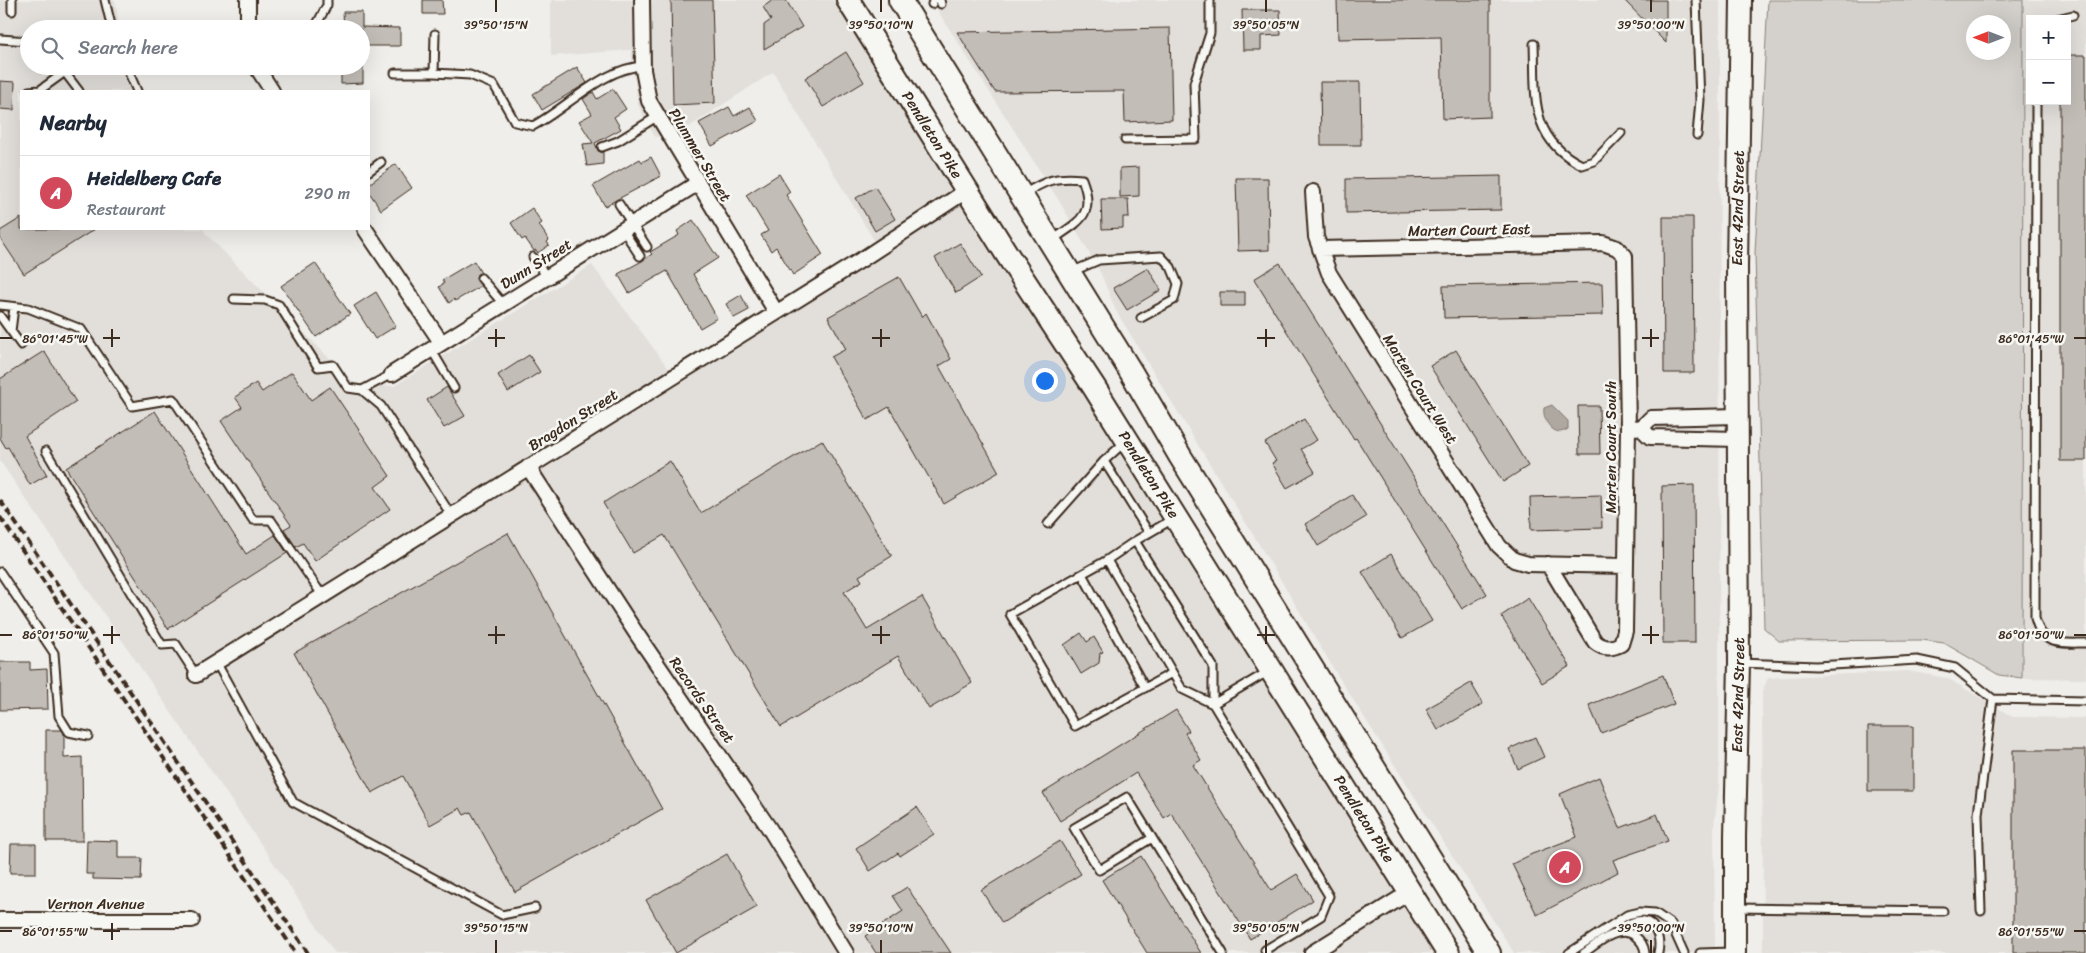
<!DOCTYPE html>
<html lang="en">
<head>
<meta charset="utf-8">
<style>
  :root { --surface:#fff; --page:#f6f6f7; --text:#1f2937; --muted:#747a83; --line:#e0e1e3; --accent:#d1495b }
  body { margin:0; font-family:Sriracha,sans-serif; background:var(--page); color:var(--text) }
  .controls { position:absolute; right:15px; top:15px; display:grid; overflow:hidden; border-radius:0px; box-shadow:0 5px 20px #0002 }
  .controls button { width:45px; height:45px; display:grid; place-items:center; padding:0; border:0; border-bottom:1px solid var(--line); background:var(--surface); color:var(--text); font:25px sans-serif }
  .compass { position:absolute; left:1966px; top:15px; width:45px; height:45px; border-radius:50%; background:var(--surface); box-shadow:0 5px 20px #0002; rotate:270deg }
  .you { position:absolute; left:1044px; top:380px; width:18px; height:18px; margin:-12px; border:4px solid #fff; border-radius:50%; background:#1a73e8; box-shadow:0 0 0 8px #1a73e833 }
  .badge { display:grid; place-items:center; width:32px; height:32px; border-radius:50%; background:var(--accent); color:#fff; font-size:16px; font-weight:700 }
  .pin { position:absolute; translate:-50% -50%; border:2px solid #fff; box-shadow:0 1px 5px #0006 }
  .list { margin:0; padding:0; list-style:none }
  h2 { display:flex; justify-content:space-between; align-items:center; height:65px; margin:0; padding:0 20px; font-size:21px }
  h2 small { font-size:16px; font-weight:400; color:var(--muted) }
  .list li { display:grid; grid-template-columns:32px 1fr auto; gap:15px; align-items:center; box-sizing:border-box; height:75px; padding:0 20px; border-top:1px solid var(--line) }
  .list b { display:block; font-size:19px; white-space:nowrap }
  .list p { margin:0; font-size:16px; white-space:nowrap; color:var(--muted) }
  .list em { font-size:16px; font-style:normal; color:var(--muted) }
  .icon { flex:none; width:28px; height:28px; fill:none; stroke:currentColor; stroke-width:2; stroke-linecap:round; stroke-linejoin:round }
  .map { position:relative; flex:none; width:2086px; height:953px; overflow:hidden }
  .search { position:absolute; background:var(--surface); box-shadow:0 5px 20px #0002; left:20px; top:20px; width:350px; height:55px; display:flex; align-items:center; gap:12px; box-sizing:border-box; padding:0 18px; border-radius:28px; color:var(--muted); font-size:19px }
  .panel { position:absolute; background:var(--surface); box-shadow:0 5px 20px #0002; left:20px; top:90px; width:350px; height:140px; border-radius:0px }
  .map>svg:first-child { display:block }
</style>
</head>
<body>
<div class="map">
<svg width="2086" height="953" viewBox="0 0 2086 953">
  <rect width="100%" height="100%" fill="#efeeea"/>
  <filter id="ink" filterUnits="userSpaceOnUse"><feTurbulence type="fractalNoise" baseFrequency=".02" numOctaves="2"/><feDisplacementMap in="SourceGraphic" scale="10" xChannelSelector="R" yChannelSelector="G"/><feConvolveMatrix kernelMatrix="1 2 1 2 8 2 1 2 1" color-interpolation-filters="sRGB"/></filter>
  <g filter="url(#ink)">
    <!-- built -->
    <path fill="#e2dfdb" fill-rule="evenodd" d="M0 0H115L120 29H29V66H129L142 91H21V229H203L205 233 356 385 394 386 592 265 671 372 875 242 773 72 678 134 655 137 638 105 631 50 551 56V0H836L1434 953H335L0 461Z
      M931 0H1720L1719 785 1714 826 1715 953H1514L1333 668 1282 582 1116 311 1101 274 1061 204Z
      M2023 0H2086V679L2022 678ZM2030 19H2067V101H2030Z
      M1908 671 1947 678 2013 717 2086 718V953H1763L1762 692 1768 678Z"/>
    <!-- green -->
    <path fill="#d4d1cc" stroke="#887e75" fill-rule="evenodd" d="M1768 0H2023L2022 678 1999 675 1944 643 1922 640 1779 641 1764 628 1755 253ZM1974 22H2004V52H1974Z"/>
    <!-- water -->
    <path fill="#afa8a1" stroke="#81766d" d="M1552 405 1568 421V429C1554 439 1542 420 1544 408Z"/>
    <!-- building -->
    <path fill="#c2bdb7" stroke="#3b2a1e" d="M423 0H442L443 14H423Z
      M671 0H712L715 103 673 105Z
      M773 0H786L802 27 764 49V25L771 20 763 7Z
      M1337 0H1490V117L1443 119 1441 37 1338 39Z
      M1624 0H1666V43Z
      M1242 10H1280L1281 35 1261 36V50H1243Z
      M343 12H362V27L400 28V46H361V29H344Z
      M1170 28 1172 120 1125 122 1124 91 995 92 957 32Z
      M846 52 864 82 823 107 805 78Z
      M2067 55H2086V461H2060V101H2067Z
      M341 66H363V83L341 84Z
      M577 67 587 83 542 110 533 94Z
      M0 81 15 82 14 110 0 109Z
      M1320 82H1360L1361 145H1321Z
      M613 89 626 109 614 117 621 129 595 143 598 151 603 153V164L587 166 583 144 593 143 579 121 592 114 583 99 593 92 597 99Z
      M729 107 734 116 750 107 758 121 712 146 699 123Z
      M651 157 661 176 605 206 593 186 640 159 642 162Z
      M396 164 412 188 381 210 369 192V184Z
      M1139 167V196L1120 197V168Z
      M779 174 790 192 786 195 823 255 793 275 776 247 771 251 761 235 768 231 746 195Z
      M1501 176V210L1346 213V179Z
      M1236 178H1268L1269 250 1238 251Z
      M875 187 895 219 875 231 856 198Z
      M1101 199H1128L1129 217H1123V228L1102 229Z
      M532 208 542 223 539 225 549 240 547 242 549 245 538 253 536 250 534 251 525 238 522 240 511 223Z
      M1663 217H1693L1694 373H1664Z
      M21 218V229H95L24 274 0 238V231Z
      M693 220 718 258 693 274 717 318 700 328 667 271 629 293 618 274 642 261 652 254 650 252 679 235 677 231Z
      M960 243 981 277 956 293 935 258Z
      M474 261 481 273 477 274 476 278 481 286 455 301 454 299 449 303 439 287 444 283 442 280Z
      M315 263 350 314 316 337 281 286Z
      M1280 263 1487 594 1462 609 1356 438 1354 439 1254 279Z
      M1148 268 1161 290 1127 310 1113 288Z
      M899 277 922 317 926 313 951 359 939 366 999 472 944 504 889 407 867 420 831 357 846 349 828 317Z
      M1602 283 1603 315 1444 318 1443 286Z
      M376 292 396 326 375 339 354 306Z
      M1220 292H1245V306H1220Z
      M741 295 749 310 734 318 726 304Z
      M1456 350 1528 466 1503 482 1430 366Z
      M44 351 76 402 25 436 47 475 30 485 8 447 6 448 0 438V379Z
      M529 355 540 372 508 392 498 375Z
      M292 372 311 400 330 387 390 476 375 487 390 509 315 561 303 543 296 547 284 529 291 525 221 421 242 407 235 397 256 383 262 392Z
      M447 387 465 416 444 428 427 400Z
      M1578 406H1599L1600 454H1579Z
      M155 411 246 554 275 535 287 553 168 629 66 468Z
      M1304 419 1317 440 1301 449 1315 472 1287 488 1272 463 1276 461 1265 443Z
      M822 440 892 556 859 576 862 581 844 592 867 630 922 597 972 683 929 709 898 656 781 727 664 535 633 553 603 503 670 461 701 513Z
      M1694 485 1695 643H1663L1662 486Z
      M1352 495 1366 517 1318 546 1305 524Z
      M1601 495 1602 528 1531 530 1530 497Z
      M508 533 662 809 515 892 471 812 464 815 460 808 430 825 403 776 372 793 294 653Z
      M1391 554 1432 621 1402 638 1362 572Z
      M1528 598 1570 666 1542 683 1501 616Z
      M1081 633 1087 642 1094 637 1103 652 1100 653 1099 663 1081 674 1064 645Z
      M0 662H30V670L47 669 48 709 0 710Z
      M1663 675 1674 704 1601 733 1589 705Z
      M1471 683 1483 704 1438 730 1426 709Z
      M1176 710 1189 731 1185 733 1201 760 1193 765 1271 890 1297 874 1313 900 1250 939 1171 813 1164 818 1136 773 1060 821 1043 793Z
      M1868 726H1913V791H1868Z
      M46 730H62L64 733V758L82 757 83 841H46Z
      M1535 737 1544 757 1518 769 1509 749Z
      M2013 750H2086V953H2013Z
      M1599 777 1620 828 1657 814 1668 841 1613 860 1618 872 1537 915 1512 864 1532 854 1577 837 1560 794Z
      M917 807 934 834 900 856 898 853 870 871 856 848Z
      M87 840 118 841V858H142L141 880 93 879V874H86Z
      M1060 841 1081 874 1002 923 981 890Z
      M11 844H36V873H10Z
      M727 854 757 907 676 953 646 900Z
      M1141 856 1201 953H1147L1102 880Z
      M907 887 951 953H876L865 936 903 911 893 896Z"/>
    <g fill="none" stroke-linecap="round" stroke-linejoin="round">
      <!-- lane casing -->
      <g stroke="#3b2a1e" stroke-width="11">
        <path id="lane" d="M12 0V11
          M105 0 112 29
          M940 0 941 4
          M1696 0 1700 100 1697 135
          M932 4 934 0
          M2057 19 2073 15
          M318 22 327 5V0
          M0 39 29 41
          M1534 44C1536 94 1528 139 1582 165L1594 161 1621 133
          M60 66 79 91
          M126 66 137 91
          M395 73H434L435 34
          M434 73 470 75 494 85 515 122 533 126C568 107 603 68 643 66
          M29 91 40 90 65 72
          M2036 101 2035 618C2042 647 2061 643 2086 643
          M1125 140 1196 139 1194 83 1210 33V0
          M602 147 618 141 658 116
          M369 171 381 162
          M1023 194C1046 181 1054 176 1082 179 1096 215 1080 221 1052 240
          M619 204 647 247
          M623 230 640 256
          M533 257 547 277
          M1071 272 1099 260 1161 256 1171 267 1178 284 1174 300 1141 318
          M481 278 503 304
          M234 299 265 300 279 305 318 367 333 365 348 388 362 390 392 374
          M0 305 28 308 81 329 132 406 173 399 253 520H271L322 595
          M0 316 21 345
          M11 331 14 307
          M431 349 454 388
          M362 390 381 406 451 515
          M46 451 162 645 176 644 196 675
          M1104 461 1149 533
          M1048 524 1104 461 1125 442
          M1135 541 1107 560 1010 614 1075 726 1172 673
          M1107 560 1182 689 1213 704V666L1135 541 1173 519
          M0 572 54 653 59 716 69 732 88 736
          M1082 574 1145 688
          M216 662 293 802 502 915 535 908
          M1739 663 1816 666 1917 660 1955 668 1993 699 2086 701
          M1152 838 1099 870 1074 828 1127 797 1223 953
          M1736 908 1943 911
          M1981 911 1978 814 1993 699
          M1617 932C1621 929 1626 925 1630 923 1652 913 1662 935 1658 953
          M1267 953 1265 950 1321 916 1329 896 1213 704 1269 671
          M1569 953 1627 915 1640 912 1655 913 1671 924 1684 953
          M1584 953C1597 944 1618 924 1635 936 1641 941 1644 945 1645 953
          M1700 953 1732 952"/>
      </g>
      <!-- street casing -->
      <g stroke="#3b2a1e" stroke-width="18">
        <path id="street" d="M642 0 643 70 649 101 776 312
          M248 29V0
          M256 66 272 91
          M1313 192 1316 237 1329 273 1499 546 1514 560 1528 564 1626 566
          M365 229 441 342
          M1320 249 1603 243 1617 248 1625 256 1628 427 1625 631 1621 644C1611 649 1603 649 1595 642L1548 564
          M392 374 698 183
          M1628 427 1641 428 1650 437 1738 439
          M1641 428 1651 418 1738 416
          M528 467 636 633 769 828 846 953
          M196 675 864 258 966 191
          M0 920H192
          M1312 953 1410 892"/>
      </g>
      <!-- secondary casing -->
      <g stroke="#3b2a1e" stroke-width="24">
        <g id="secondary">
          <path id="s1" d="M1735 953V836L1739 663 1737 267 1741 0"/>
        </g>
      </g>
      <!-- primary casing -->
      <g stroke="#3b2a1e" stroke-width="26">
        <g id="primary">
          <path id="s2" d="M848 0 1008 256 1094 387 1448 953"/>
          <path d="M900 0 1131 372 1180 456 1489 953"/>
        </g>
      </g>
      <!-- lane -->
      <use href="#lane" stroke="#f6f6f2" stroke-width="7"/>
      <!-- street -->
      <use href="#street" stroke="#f6f6f2" stroke-width="14"/>
      <!-- secondary -->
      <use href="#secondary" stroke="#f6f6f2" stroke-width="20"/>
      <!-- primary -->
      <use href="#primary" stroke="#f6f6f2" stroke-width="22"/>
      <!-- rail -->
      <path stroke="#3b2a1e" stroke-width="4" stroke-dasharray="8 4" stroke-linecap="butt" d="M0 500 308 953
        M0 517 296 953"/>
    </g>
  </g>
  <!-- ticks -->
  <path fill="none" stroke="#3b2a1e" stroke-width="2" d="M496 0V12M881 0V12M1266 0V12M1651 0V12M112 329V347M496 329V347M881 329V347M1266 329V347M1651 329V347M0 338H12M103 338H120M488 338H505M872 338H890M1257 338H1275M1642 338H1659M2074 338H2086M112 626V644M496 626V644M881 626V644M1266 626V644M1651 626V644M0 635H12M103 635H120M488 635H505M872 635H890M1257 635H1275M1642 635H1659M2074 635H2086M112 923V940M0 931H12M103 931H120M2074 931H2086M496 940V953M881 940V953M1266 940V953M1651 940V953"/>
  <g text-anchor="middle" dominant-baseline="central" stroke-width="5" stroke-linejoin="round" paint-order="stroke">
    <!-- street labels -->
    <g font-size="15" fill="#3b2a1e" stroke="#f6f6f2">
      <text stroke="none"><textPath href="#s2" startOffset="159">Pendleton Pike</textPath></text>
      <text transform="translate(700 155) rotate(59)">Plummer Street</text>
      <text stroke="none"><textPath href="#s1" startOffset="745">East 42nd Street</textPath></text>
      <text transform="translate(1469 230) rotate(-1)">Marten Court East</text>
      <text transform="translate(536 264) rotate(-32)">Dunn Street</text>
      <text transform="translate(1420 389) rotate(58)">Marten Court West</text>
      <text transform="translate(573 420) rotate(-32)">Bragdon Street</text>
      <text transform="translate(1611 447) rotate(-90)">Marten Court South</text>
      <text stroke="none"><textPath href="#s2" startOffset="562">Pendleton Pike</textPath></text>
      <text stroke="none"><textPath href="#s1" startOffset="258">East 42nd Street</textPath></text>
      <text transform="translate(702 700) rotate(55)">Records Street</text>
      <text stroke="none"><textPath href="#s2" startOffset="968">Pendleton Pike</textPath></text>
      <text x="96" y="904">Vernon Avenue</text>
    </g>
  </g>
  <g font-size="12" text-anchor="middle" fill="#3b2a1e" stroke="#f6f6f2" stroke-width="5" stroke-linejoin="round" paint-order="stroke">
    <text x="496" y="29">39°50'15"N</text>
    <text x="881" y="29">39°50'10"N</text>
    <text x="1266" y="29">39°50'05"N</text>
    <text x="1651" y="29">39°50'00"N</text>
    <text x="2031" y="343">86°01'45"W</text>
    <text x="55" y="343">86°01'45"W</text>
    <text x="2031" y="639">86°01'50"W</text>
    <text x="55" y="639">86°01'50"W</text>
    <text x="496" y="932">39°50'15"N</text>
    <text x="881" y="932">39°50'10"N</text>
    <text x="1266" y="932">39°50'05"N</text>
    <text x="1651" y="932">39°50'00"N</text>
    <text x="2031" y="936">86°01'55"W</text>
    <text x="55" y="936">86°01'55"W</text>
  </g>
</svg>
<div class="controls">
<button>+</button>
<button>−</button>
</div>
<svg class="compass" viewBox="-18 -18 36 36"><path d="M0-13l5 13h-10z" fill="#e53935"/><path d="M0 13l5-13h-10z" fill="#747a83"/></svg>
<div class="you"></div>
<div class="pin badge" style="left:1565px;top:867px">A</div>
<div class="search"><svg class="icon" aria-label="search" viewBox="0 0 24 24"><circle cx="10" cy="10" r="6"/><path d="M15 15l6 6"/></svg>Search here</div>
<section class="panel">
<h2>Nearby<small></small></h2>
<ul class="list">
<li><span class="badge">A</span><div><b>Heidelberg Cafe</b><p>Restaurant</p></div><em>290 m</em></li>
</ul>
</section>
</div>
</body>
</html>
